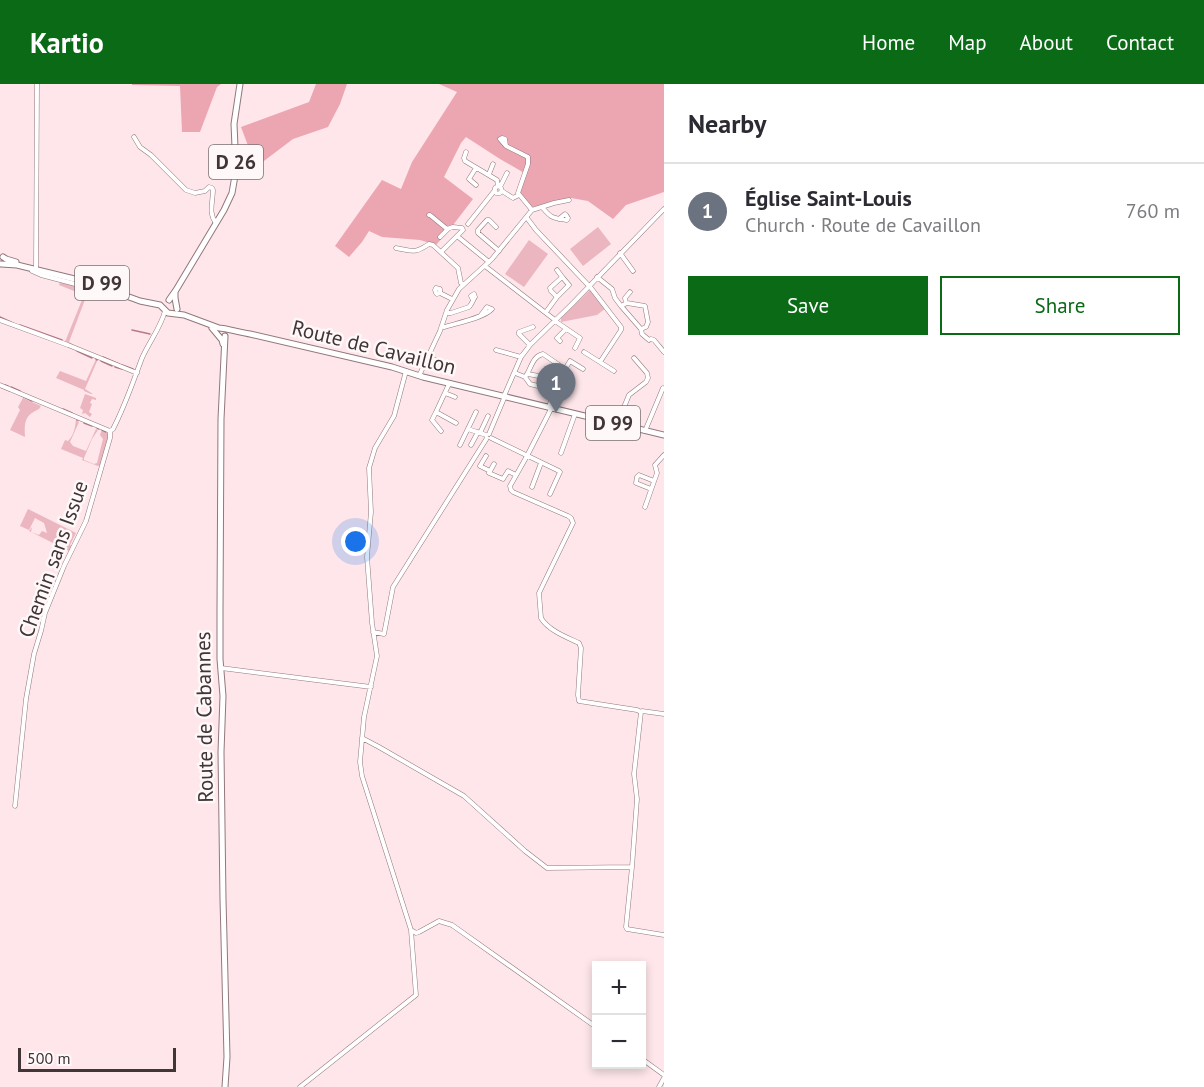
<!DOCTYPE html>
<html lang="en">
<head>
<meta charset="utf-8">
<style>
  :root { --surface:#fff; --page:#f7f7f7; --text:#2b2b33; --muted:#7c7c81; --line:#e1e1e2; --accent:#0a6a15 }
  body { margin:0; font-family:"PT Sans",sans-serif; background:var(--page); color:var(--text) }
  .controls { position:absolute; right:18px; bottom:18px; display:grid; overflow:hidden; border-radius:0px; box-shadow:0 3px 9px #0003 }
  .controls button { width:54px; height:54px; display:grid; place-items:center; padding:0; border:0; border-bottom:2px solid var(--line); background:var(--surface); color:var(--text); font:30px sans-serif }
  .scale { position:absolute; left:18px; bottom:15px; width:158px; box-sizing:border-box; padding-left:6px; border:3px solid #403537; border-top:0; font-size:16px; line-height:21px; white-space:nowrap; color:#403537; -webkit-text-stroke:4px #fff8f9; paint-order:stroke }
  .you { position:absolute; left:356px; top:458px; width:21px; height:21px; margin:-15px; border:4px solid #fff; border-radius:50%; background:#1a73e8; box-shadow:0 0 0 9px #1a73e833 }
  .badge { display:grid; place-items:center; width:39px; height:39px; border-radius:50%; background:var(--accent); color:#fff; font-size:20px; font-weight:700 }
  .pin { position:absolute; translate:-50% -50px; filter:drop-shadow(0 2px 3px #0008) }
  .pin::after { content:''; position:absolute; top:32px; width:21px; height:18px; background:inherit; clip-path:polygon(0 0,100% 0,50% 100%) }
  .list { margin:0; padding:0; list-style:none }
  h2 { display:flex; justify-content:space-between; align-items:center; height:78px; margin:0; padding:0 24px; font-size:26px }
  h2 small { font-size:20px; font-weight:400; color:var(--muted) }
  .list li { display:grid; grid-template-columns:39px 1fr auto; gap:18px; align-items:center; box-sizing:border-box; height:96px; padding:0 24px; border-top:2px solid var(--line) }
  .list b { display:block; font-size:22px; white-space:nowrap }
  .list p { margin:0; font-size:20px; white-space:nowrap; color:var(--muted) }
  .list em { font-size:20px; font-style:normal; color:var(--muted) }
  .actions { display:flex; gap:12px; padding:18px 24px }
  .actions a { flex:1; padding:14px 0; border:2px solid var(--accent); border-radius:0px; text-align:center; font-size:21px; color:var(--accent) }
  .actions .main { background:var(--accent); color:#fff }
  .map { position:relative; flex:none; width:664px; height:1003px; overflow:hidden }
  header { display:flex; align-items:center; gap:36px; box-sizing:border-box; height:84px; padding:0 30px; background:var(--accent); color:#fff }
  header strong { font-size:28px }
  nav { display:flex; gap:33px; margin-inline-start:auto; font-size:21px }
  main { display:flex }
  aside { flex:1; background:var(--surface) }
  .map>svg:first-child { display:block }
</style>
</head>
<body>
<header>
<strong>Kartio</strong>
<nav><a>Home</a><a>Map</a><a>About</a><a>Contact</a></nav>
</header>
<main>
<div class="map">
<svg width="664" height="1003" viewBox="0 0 664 1003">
  <rect width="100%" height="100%" fill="#fee6ea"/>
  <!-- green -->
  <path fill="#ebb6bf" d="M598 143 611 160 583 182 570 165Z
    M529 156 548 170 524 203 505 190Z
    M60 198 89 205 69 258 74 261 73 262 65 258 84 211 59 201Z
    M590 206 606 224 597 231 561 238V234Z
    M96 275H98L85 305 93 310H91L84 307V306L56 294 60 287 86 297Z
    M85 310 96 314V316L92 315 90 319 92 320 89 328 92 330 90 333 85 329 82 330 83 326 80 324Z
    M23 314 41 322 39 325C25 331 24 338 25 353L10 346 20 326 18 323Z
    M78 335 77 337 79 338 70 358 73 362 86 367 96 345 98 346 92 355 84 374V376L94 380 97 379 103 355 100 351 102 345 109 351 100 381 98 382 82 376 83 374 61 365 65 356 68 357C74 351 75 344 76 336Z
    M28 425 76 449 70 461 74 463 71 468 29 447 32 443 31 448 39 451 42 447 47 449 44 439 35 434 29 446 20 442Z"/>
  <!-- forest -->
  <path fill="#eca6b2" d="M132 0H221L217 3 200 48H182L180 2 132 1Z
    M316 0H347L340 20 328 43 293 55 256 83 241 43 309 18Z
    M439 0H664V108L626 121 613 135 588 117 571 114 532 123 519 109 526 90 500 75 466 53 461 59 444 93 473 115 450 145 436 161 420 156 382 153 369 147 362 158 349 173 335 162 382 96 401 105 412 78 457 8Z"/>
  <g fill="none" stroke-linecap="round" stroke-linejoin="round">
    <!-- stream -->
    <path stroke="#bb7985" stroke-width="1.5" d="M0 233 13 239
      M20 241 62 256
      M132 246 150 250
      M77 267 92 274
      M103 273 119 280
      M96 275 97 276
      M101 277 112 282
      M122 281 133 285
      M115 283 122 285
      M5 301 8 302
      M0 303 10 307
      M11 303 20 307
      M20 311 32 317
      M63 325 72 329
      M77 336H78
      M84 339 92 342
      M97 344 99 345
      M102 346 106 348"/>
    <!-- minor casing -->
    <g stroke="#91787c" stroke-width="5">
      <path id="minor" d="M134 53 140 63 151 71 186 106 195 109 205 107 209 103 212 104 213 106C213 118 208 129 216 139
        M506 62 505 55 502 54 500 55 506 62 528 73V80L518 109 532 126
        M466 68 464 74 465 77 497 96 498 102
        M489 90 493 80
        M476 101 469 95 476 84
        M494.5 106a3.5 3.5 0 1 1 7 0a3.5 3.5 0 1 1-7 0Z
        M500 103 507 89
        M502 107 513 114 519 111
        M542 123C551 134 552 134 567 136L568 134 566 131 565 130 559 135
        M429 131H430L447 145 453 143 462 144 463 146 457 152
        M527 134 536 146 591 204 621 243V246L600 278
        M468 140 495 106
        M496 143 489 136H487L478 146V149L499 167
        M440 153 448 145
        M396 164C413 167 414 170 429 160L433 161 458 184 461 199 463 200
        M441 168 457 152 489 178
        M620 169 633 187
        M485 182 555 236
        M36 183 37 0
        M557 186 563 194
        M32 187 41 191 117 211
        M597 193 612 205 615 214 621 222 627 219 645 222 648 238 646 243 641 245 621 222
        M440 209 437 210 436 209 435 206 436 204 440 205V209L452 215
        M626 219 625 214 630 208
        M546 228 557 213 569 201 563 194H561L550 204 551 207 557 213
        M446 229H451L469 223C472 220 473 216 475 213L474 210 471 212 473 216
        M0 236 68 261 137 289
        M555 237 580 254 575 264
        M442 242 444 243C457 239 484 234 492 225L487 223 481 231
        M641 245 642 250 649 256
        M651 255 654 256 664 268
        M560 257 557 254 566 245
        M530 261 519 250V248L533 243
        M496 266 521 273
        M584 268 614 287
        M428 273 441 278
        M406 287 394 332 375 364 369 384 371 428 367 473 372 539 377 572 364 633 360 678 362 692 411 846 416 849 419 848 439 837 452 841 596 943
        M515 289 525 293C531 286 532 272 543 270L559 281
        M528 290 544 293 549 291
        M419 292 440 247 447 226 459 205 492 175 532 126 554 119 569 116
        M525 293 530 300 550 305
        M449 300 436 328 456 339
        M0 301 110 347
        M445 309 455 313
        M504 312 521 273 530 261 572 220 664 125
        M549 323 556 300 570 277 583 285
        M552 323 527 372 510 402 511 406 513 408 568 432 571 434 573 439 539 509 541 534C548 546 566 553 579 559L581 564 578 611 579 617 637 626 641 628
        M436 328 432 336 441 347
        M617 340 629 311 646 298 648 294 647 289 634 274
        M468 345 486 351
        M110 347 113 345C125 322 133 298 142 274 149 258 161 243 165 227
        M645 347 663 304
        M480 349 488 332
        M489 350 505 312
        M491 354 559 387 560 388 550 410
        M460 361 476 328
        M471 361 478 348
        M561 369 575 330
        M486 372 480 382 490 387
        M494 380 489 389 503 395 508 387 516 391
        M532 403 541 379
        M651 405 636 399 637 393 639 391 654 397
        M645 423 657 389 655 381 664 371
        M373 548 384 550 393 503 487 354
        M221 584 371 603
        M664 630 642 627 641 628 634 690 637 715 632 783 626 843 627 845 664 851
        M362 654 379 663 464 712 525 767 547 784 632 783
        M15 722 26 615 34 570 41 547 45 529 64 482 86 437 110 354V347
        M642 975 664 991
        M300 1003 416 911 411 846
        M659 1003 664 994"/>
    </g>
    <!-- major casing -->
    <g stroke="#91787c" stroke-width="7">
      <path id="major" d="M3 173 6 175 16 178
        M1 180 17 181 91 199 140 217 160 221 168 229 184 231 219 244C224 244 243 249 250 250L392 283 423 293 664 351
        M175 209V214L177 225
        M169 216 176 206 224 126 232 109 236 86 234 40 240 0
        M212 244 222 256 223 260
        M225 1003 227 973 223 815 221 668 223 612 220 575V527L221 335 225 252"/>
    </g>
    <!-- minor -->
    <use href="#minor" stroke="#fff" stroke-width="4"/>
    <!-- major -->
    <use href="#major" stroke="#fff" stroke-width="5"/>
  </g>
  <g text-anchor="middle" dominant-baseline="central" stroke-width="5" stroke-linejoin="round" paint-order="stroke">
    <!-- shield labels -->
    <g fill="#fff8f9" stroke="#797071" stroke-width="1.5">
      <rect x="209" y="61" width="54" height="34" rx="4.5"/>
      <rect x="75" y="182" width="54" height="34" rx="4.5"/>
      <rect x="586" y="322" width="54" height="34" rx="4.5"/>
    </g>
    <g font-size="20" font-weight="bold" fill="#403537">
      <text x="236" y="78">D 26</text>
      <text x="102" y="199">D 99</text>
      <text x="613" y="339">D 99</text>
    </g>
    <!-- street labels -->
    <g font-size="21" fill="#403537" stroke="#fff8f9">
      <text transform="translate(374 263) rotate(14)">Route de Cavaillon</text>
      <text transform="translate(53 475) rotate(-70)">Chemin sans Issue</text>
      <text transform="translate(204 633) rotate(-91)">Route de Cabannes</text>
    </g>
  </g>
</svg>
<div class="controls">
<button>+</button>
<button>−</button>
</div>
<div class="scale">500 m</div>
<div class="you"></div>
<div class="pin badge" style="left:556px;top:329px;background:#6b7280">1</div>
</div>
<aside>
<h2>Nearby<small></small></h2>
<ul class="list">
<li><span class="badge" style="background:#6b7280">1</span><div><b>Église Saint-Louis</b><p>Church · Route de Cavaillon</p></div><em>760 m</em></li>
</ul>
<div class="actions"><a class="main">Save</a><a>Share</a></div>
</aside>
</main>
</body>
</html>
